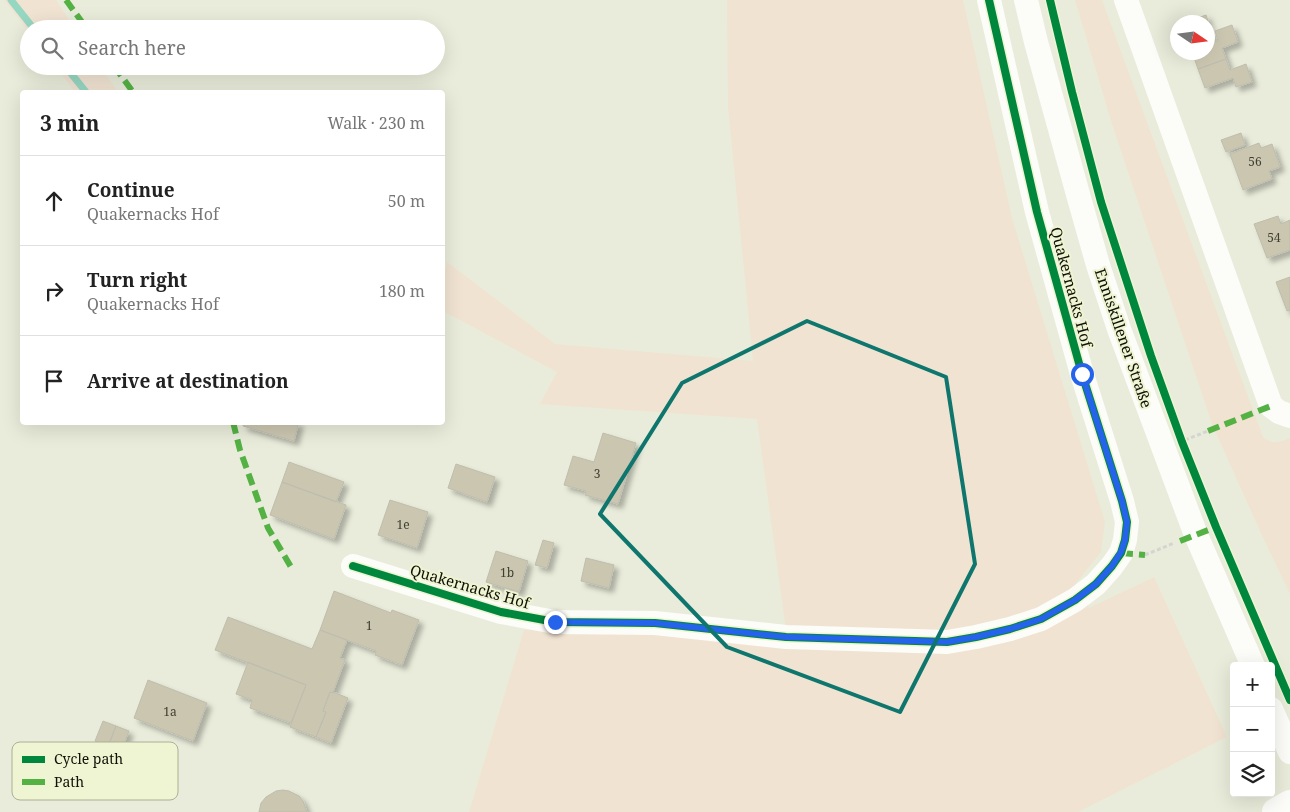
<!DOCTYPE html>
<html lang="en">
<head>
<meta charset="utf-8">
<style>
  :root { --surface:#fff; --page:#f6f6f6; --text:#222; --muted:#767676; --line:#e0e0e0 }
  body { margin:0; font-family:"Noto Serif",serif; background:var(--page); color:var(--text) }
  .controls { position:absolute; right:15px; bottom:15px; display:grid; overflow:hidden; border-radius:5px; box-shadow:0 5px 20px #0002 }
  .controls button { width:45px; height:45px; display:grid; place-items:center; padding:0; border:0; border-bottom:1px solid var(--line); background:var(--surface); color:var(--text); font:25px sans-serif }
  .compass { position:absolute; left:1170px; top:15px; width:45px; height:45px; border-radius:50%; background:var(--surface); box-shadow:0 5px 20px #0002; rotate:103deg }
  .stop { position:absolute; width:15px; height:15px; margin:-11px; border:4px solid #2563eb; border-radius:50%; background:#fff }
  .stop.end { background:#2563eb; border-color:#fff; box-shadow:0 1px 5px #0008 }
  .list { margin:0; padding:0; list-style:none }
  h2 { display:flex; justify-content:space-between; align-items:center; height:65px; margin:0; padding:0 20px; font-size:21px }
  h2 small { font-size:16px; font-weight:400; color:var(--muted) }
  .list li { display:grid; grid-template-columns:32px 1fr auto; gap:15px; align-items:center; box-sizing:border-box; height:90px; padding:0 20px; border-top:1px solid var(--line) }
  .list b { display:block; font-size:19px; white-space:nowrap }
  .list p { margin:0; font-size:16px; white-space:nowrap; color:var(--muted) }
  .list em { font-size:16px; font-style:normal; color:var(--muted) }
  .icon { flex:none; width:28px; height:28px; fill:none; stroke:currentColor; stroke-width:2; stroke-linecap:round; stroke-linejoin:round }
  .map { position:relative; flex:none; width:1290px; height:812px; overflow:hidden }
  .search { position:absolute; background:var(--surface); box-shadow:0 5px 20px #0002; left:20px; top:20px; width:425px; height:55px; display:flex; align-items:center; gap:12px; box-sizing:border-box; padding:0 18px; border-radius:28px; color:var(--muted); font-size:19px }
  .panel { position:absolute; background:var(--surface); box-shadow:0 5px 20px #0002; left:20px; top:90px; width:425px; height:335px; border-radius:5px }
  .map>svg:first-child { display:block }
</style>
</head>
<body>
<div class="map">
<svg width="1290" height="812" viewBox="0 0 1290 812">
  <defs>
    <filter id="shadow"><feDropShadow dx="4.5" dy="4.5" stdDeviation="2.5" flood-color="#0004"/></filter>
  </defs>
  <rect width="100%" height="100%" fill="#e9ecda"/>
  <!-- green -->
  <path fill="#f0e3d2" d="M4 0H56L75 29H29V32Z
    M727 0H963L1012 218 1105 522 1101 552 1076 583 1089 608 1154 577 1227 737 1078 812H469L524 630 650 632 781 646 785 623 757 419 540 404 557 372 443 311V281L447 262 555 344 753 361 728 107Z
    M1075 0H1102L1263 437C1272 445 1281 442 1290 438V594L1260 531 1212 424 1112 124Z
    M55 66H100L118 92H75Z"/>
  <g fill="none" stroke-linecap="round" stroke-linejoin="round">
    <!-- stream -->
    <path stroke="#96d7c2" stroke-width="7" d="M11 0 34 29
      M65 66 86 92"/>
  </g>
  <!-- building -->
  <path fill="#cbc6b0" stroke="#bfbdaf" filter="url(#shadow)" d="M1206 15 1215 42 1208 44V22H1186Z
    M1232 25 1238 42 1222 48 1226 59 1198 69 1192 52H1208V44L1218 41 1215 31Z
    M1226 59 1230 70 1246 64 1252 82 1236 87 1233 78 1205 88 1198 69Z
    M1241 133 1245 145 1226 152 1221 140Z
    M1259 143 1261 148 1272 144 1280 167 1269 171 1272 179 1243 190 1230 154Z
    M1278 216 1281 224 1290 220V250L1267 258 1254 224Z
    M1290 277V310L1287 311 1276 282Z
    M244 422H299L294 441 243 426Z
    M603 433 636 443 618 504 585 495 586 491 564 485 573 456 594 462Z
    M289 462 344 482 336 502 282 482Z
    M456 464 495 477 487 502 448 488Z
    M282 482 346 505 334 539 270 515Z
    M390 500 428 512 417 548 378 535Z
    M543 540 554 543 547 568 535 565Z
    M496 551 528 561 519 592 486 582Z
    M586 558 614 565 609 588 581 581Z
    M334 591 391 613 392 610 419 620 402 665 375 655 376 651 320 630Z
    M228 617 312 649 320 630 347 640 340 658 345 660 333 692V693L330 692 323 711 326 712 316 737 290 727 306 685 215 650Z
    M248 662 306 685 291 723 250 708 252 700 236 694Z
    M148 680 207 703 193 741 134 718Z
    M330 692 333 693V692L348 698 331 743 316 737 326 712 323 711Z
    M103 721 116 726 108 747 95 741Z
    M116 726 129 731 122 749 109 744Z
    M283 790 289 791 299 796 303 801 307 812H259L261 803 266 797 276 791Z"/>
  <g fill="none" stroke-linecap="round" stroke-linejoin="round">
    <!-- path -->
    <path stroke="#d4d5cf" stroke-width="3" stroke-dasharray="4 2.5" stroke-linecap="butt" d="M1185 440 1208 431
      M1145 555 1174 543"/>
    <!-- minor -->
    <path stroke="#fcfcf9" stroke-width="24" d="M1026 0 1036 42 1079 198 1098 265 1119 329 1196 535 1253 666
      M1126 0 1271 406 1279 412 1290 416
      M353 566 501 612 555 622 655 623 786 637 947 642 976 637 1010 629 1041 619 1075 600 1096 584 1112 566 1121 553 1125 540 1127 522 1122 501 1082 374 1037 212 989 0
      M1271 709 1290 752"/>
    <!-- highway -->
    <path stroke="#fcfcf9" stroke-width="28" d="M1276 812 1290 804"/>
    <!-- quiet -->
    <path stroke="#54b144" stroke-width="6" stroke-dasharray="12 6" stroke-linecap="butt" d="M66 0 87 29
      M114 66 133 92
      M233 422 240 450 268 528 291 567
      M1208 431 1271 406
      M1180 541 1216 527
      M1121 553 1145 555"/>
    <!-- cycleway casing -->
    <g stroke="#eff4d2" stroke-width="11">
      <path id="cycleway" d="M1050 0 1072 92 1101 202 1151 356 1182 442 1216 527 1290 700
        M353 566 501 612 555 622 655 623 786 637 947 642 976 637 1010 629 1041 619 1075 600 1096 584 1112 566 1121 553 1125 540 1127 522 1122 501 1082 374 1037 212 989 0"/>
    </g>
    <!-- cycleway -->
    <use href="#cycleway" stroke="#00873e" stroke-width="8"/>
  </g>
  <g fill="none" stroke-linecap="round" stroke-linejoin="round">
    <!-- route -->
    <path stroke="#2563eb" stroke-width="6" d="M555 622 654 623 786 637 947 642 976 637 1010 629 1041 619 1075 600 1096 584 1112 566 1121 552 1125 540 1127 522 1122 501 1082 374"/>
  </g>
  <!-- marked area -->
  <path fill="none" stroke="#0f766e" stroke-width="4" stroke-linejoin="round" d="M807 321 946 377 975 564 900 712 727 647 600 514 682 383Z"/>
  <g text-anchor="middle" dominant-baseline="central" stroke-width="4" stroke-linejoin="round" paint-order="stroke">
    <!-- number labels -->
    <g font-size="12" fill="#3f3e30">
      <text x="1255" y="161">56</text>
      <text x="1274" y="237">54</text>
      <text x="597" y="473">3</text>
      <text x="403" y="524">1e</text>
      <text x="507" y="572">1b</text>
      <text x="369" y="625">1</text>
      <text x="170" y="711">1a</text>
    </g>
    <!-- street labels -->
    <g font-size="15" fill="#101106" stroke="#eff4d2">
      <text transform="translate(1072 287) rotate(75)">Quakernacks Hof</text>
      <text transform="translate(1124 338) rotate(71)">Enniskillener Straße</text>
      <text transform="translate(470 586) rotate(16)">Quakernacks Hof</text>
    </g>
  </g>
  <!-- legend -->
  <rect x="12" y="742" width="166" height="58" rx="8" fill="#eff4d2" stroke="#acb095" stroke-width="1"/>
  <rect x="22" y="756" width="23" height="7" fill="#00873e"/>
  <rect x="22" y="779" width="23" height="6" fill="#54b144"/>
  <g font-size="14" fill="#101106">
    <text x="54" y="764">Cycle path</text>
    <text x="54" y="787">Path</text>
  </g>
</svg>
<div class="controls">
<button>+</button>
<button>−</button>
<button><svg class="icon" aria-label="layers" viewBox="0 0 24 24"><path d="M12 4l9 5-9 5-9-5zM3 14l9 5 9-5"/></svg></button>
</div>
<svg class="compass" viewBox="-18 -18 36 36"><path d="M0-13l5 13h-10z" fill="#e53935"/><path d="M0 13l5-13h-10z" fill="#767676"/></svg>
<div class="stop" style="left:1082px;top:374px"></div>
<div class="stop end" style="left:555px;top:622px"></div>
<div class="search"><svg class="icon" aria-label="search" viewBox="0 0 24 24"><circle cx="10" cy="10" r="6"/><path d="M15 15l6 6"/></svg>Search here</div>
<section class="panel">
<h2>3 min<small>Walk · 230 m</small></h2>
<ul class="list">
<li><svg class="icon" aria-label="ahead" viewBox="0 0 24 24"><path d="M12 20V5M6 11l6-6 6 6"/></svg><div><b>Continue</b><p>Quakernacks Hof</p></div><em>50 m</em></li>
<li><svg class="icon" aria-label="right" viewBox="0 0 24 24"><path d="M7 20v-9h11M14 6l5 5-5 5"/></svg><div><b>Turn right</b><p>Quakernacks Hof</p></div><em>180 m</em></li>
<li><svg class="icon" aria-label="arrive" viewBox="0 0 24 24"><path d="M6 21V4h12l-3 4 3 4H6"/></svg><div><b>Arrive at destination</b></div></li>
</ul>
</section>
</div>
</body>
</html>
